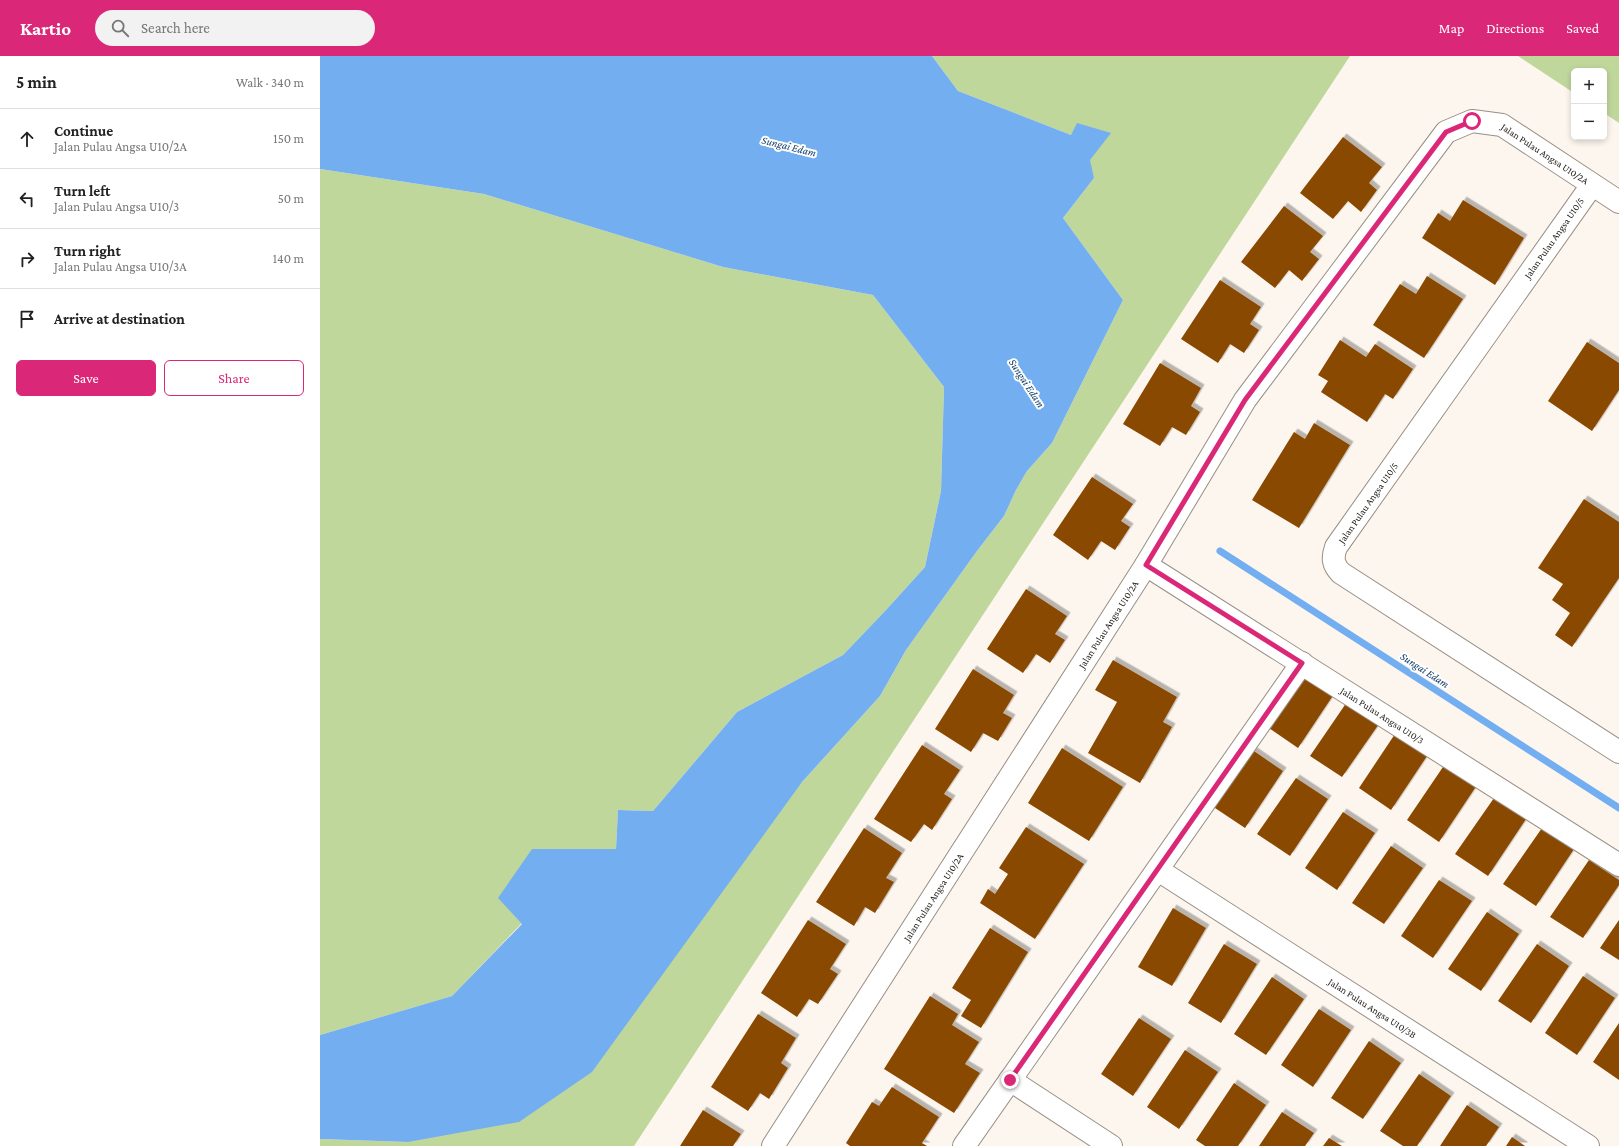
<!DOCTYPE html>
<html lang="en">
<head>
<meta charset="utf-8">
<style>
  :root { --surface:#fff; --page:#f2f2f2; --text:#222; --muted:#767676; --line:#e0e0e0; --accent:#db2777 }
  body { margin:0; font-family:"Crimson Pro",serif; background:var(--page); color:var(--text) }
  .controls { position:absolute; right:12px; top:12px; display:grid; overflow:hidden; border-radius:6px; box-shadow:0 2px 6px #0003 }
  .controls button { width:36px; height:36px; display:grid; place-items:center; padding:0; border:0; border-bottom:1px solid var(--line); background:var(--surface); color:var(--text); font:20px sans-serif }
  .stop { position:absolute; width:12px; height:12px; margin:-9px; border:3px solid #db2777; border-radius:50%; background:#fff }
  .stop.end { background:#db2777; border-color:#fff; box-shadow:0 1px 4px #0008 }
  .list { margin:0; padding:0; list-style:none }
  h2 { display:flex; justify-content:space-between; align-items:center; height:52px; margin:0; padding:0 16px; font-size:17px }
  h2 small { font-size:13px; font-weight:400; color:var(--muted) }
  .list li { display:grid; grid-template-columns:26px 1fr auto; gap:12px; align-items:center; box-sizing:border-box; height:60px; padding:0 16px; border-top:1px solid var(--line) }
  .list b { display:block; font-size:15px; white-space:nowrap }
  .list p { margin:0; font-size:13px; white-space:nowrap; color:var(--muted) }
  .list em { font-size:13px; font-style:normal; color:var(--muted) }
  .actions { display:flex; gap:8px; padding:12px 16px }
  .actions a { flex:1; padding:9px 0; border:1px solid var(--accent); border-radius:6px; text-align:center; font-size:14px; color:var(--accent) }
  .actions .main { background:var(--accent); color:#fff }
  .icon { flex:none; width:22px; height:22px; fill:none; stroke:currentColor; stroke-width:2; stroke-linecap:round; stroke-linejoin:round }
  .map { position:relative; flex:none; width:1299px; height:1090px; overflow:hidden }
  header { display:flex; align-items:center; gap:24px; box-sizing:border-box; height:56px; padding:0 20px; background:var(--accent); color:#fff }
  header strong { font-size:19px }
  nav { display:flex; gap:22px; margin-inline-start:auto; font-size:14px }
  .search { width:280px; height:36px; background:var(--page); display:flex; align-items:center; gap:10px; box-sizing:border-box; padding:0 14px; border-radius:22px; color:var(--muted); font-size:15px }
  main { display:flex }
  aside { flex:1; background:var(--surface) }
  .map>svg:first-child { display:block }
</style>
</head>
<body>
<header>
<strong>Kartio</strong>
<div class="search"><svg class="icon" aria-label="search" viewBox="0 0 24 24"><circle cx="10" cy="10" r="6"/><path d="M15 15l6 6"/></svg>Search here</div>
<nav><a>Map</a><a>Directions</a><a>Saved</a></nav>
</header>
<main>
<aside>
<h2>5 min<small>Walk · 340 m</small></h2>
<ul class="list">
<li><svg class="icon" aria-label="ahead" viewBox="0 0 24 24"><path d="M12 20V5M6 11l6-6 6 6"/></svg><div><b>Continue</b><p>Jalan Pulau Angsa U10/2A</p></div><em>150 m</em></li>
<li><svg class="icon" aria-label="left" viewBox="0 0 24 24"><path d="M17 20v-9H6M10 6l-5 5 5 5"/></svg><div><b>Turn left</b><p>Jalan Pulau Angsa U10/3</p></div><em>50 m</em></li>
<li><svg class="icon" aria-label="right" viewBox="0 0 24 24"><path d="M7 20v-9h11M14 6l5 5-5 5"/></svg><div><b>Turn right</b><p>Jalan Pulau Angsa U10/3A</p></div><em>140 m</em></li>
<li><svg class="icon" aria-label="arrive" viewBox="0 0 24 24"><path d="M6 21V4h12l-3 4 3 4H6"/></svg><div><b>Arrive at destination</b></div></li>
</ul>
<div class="actions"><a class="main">Save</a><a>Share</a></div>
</aside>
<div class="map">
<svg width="1299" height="1090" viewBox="0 0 1299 1090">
  <defs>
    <filter id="shadow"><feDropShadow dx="3.5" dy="-3.5" stdDeviation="0" flood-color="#0004"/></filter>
  </defs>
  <rect width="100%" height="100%" fill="#fdf6ef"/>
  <!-- green -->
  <path fill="#c0d79c" d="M612 0H1030L314 1090H0V1083L88 1086 482 726 560 640 586 594 657 495 684 460 696 434 707 415 732 387 803 244 743 162 774 122 751 79 638 35Z
    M1198 0H1299V67L1284 57V15H1254V37Z
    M0 113 164 138 403 211 553 239 624 331 621 435 605 511 566 554 523 599 417 656 333 755 298 754 296 793 212 794 202 867 132 940 0 979Z"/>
  <!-- water -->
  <path fill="#73aff0" d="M0 0H612L638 35 751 79 757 67 791 77 770 104 774 122 743 162 803 244 732 387 707 415 696 434 684 460 657 495 586 594 560 640 482 726 272 1016 199 1066 88 1086 0 1083V979L132 940 202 868 178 842 212 793H296L298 754 333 755 417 656 523 599 566 554 605 511 621 435 624 331 553 239 403 211 164 138 0 113Z"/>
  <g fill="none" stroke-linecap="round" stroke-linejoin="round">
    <!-- stream -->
    <path stroke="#73aff0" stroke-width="7" d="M900 495 1299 752"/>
  </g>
  <!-- building -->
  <path fill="#8a4900" filter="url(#shadow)" d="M1023 81 1062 111 1049 127 1057 134 1041 156 1028 145 1013 163 980 137Z
    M1143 144 1204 182 1175 229 1102 182 1118 157 1130 165Z
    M964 150 1003 180 990 196 999 203 982 225 969 214 955 232 921 206Z
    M1107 220 1143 243 1104 302 1053 269 1080 228 1096 238Z
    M900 224 941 251 930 268 939 274 924 297 910 288 898 307 861 283Z
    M1020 284 1046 301 1055 288 1093 313 1073 343 1065 338 1047 366 1001 336 1008 325 998 319Z
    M1267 286 1299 307V334L1272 375 1228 345Z
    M840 307 881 332 871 350 880 356 866 379 852 371 840 390 803 368Z
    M994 367 1030 389 979 472 932 444 974 376 985 383Z
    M772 421 813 448 801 465 810 471 795 494 781 485 768 504 733 479Z
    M1264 443 1299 466V522L1252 591 1235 579 1250 557 1232 544 1243 528 1218 512Z
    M706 533 747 560 735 578 745 584 730 607 716 598 703 617 667 593Z
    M793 604 857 641 843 666 852 671 820 727 768 697 797 646 775 634Z
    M653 613 694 639 683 657 692 662 678 685 663 677 651 696 615 673Z
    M984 614 1016 635 978 692 946 670Z
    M1029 643 1061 665 1022 721 990 700Z
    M1077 675 1109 697 1071 754 1039 732Z
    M602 689 640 714 624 738 632 743 612 774 604 768 591 786 554 763Z
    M742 692 803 731 769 785 708 747Z
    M931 693 963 715 925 772 892 750Z
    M1125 708 1157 729 1119 786 1087 764Z
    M976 722 1008 743 970 800 937 778Z
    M1174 742 1206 763 1168 820 1135 798Z
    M1023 756 1055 777 1017 834 985 812Z
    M706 771 764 808 715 883 660 847 668 833 675 838 688 818 679 812Z
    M544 772 582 797 566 822 574 826 555 857 545 851 534 870 496 846Z
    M1222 772 1254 793 1216 850 1183 828Z
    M1071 790 1103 812 1064 868 1032 847Z
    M1269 804 1299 824V829L1263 882 1230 861Z
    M1119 824 1152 845 1113 902 1081 880Z
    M853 852 886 872 852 930 818 911Z
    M1167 856 1199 878 1161 935 1128 913Z
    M488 864 526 888 510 913 518 918 498 948 489 943 477 961 441 937Z
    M1299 864V904L1280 892Z
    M670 872 708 896 661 972 641 960 651 944 632 932Z
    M904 888 937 908 901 967 868 947Z
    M1217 888 1249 910 1211 967 1178 945Z
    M1263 920 1295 942 1257 999 1225 977Z
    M952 921 984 943 946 999 914 978Z
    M610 940 638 958 632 969 659 986 645 1008 660 1017 634 1057 564 1013Z
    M999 953 1031 974 993 1031 961 1009Z
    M438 958 476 982 461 1007 468 1012 449 1043 440 1037 428 1055 391 1031Z
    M819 962 851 983 813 1040 781 1018Z
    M1299 967V1024L1273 1006Z
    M1049 985 1081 1007 1043 1063 1011 1042Z
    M865 994 898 1016 859 1073 827 1051Z
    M1099 1018 1131 1040 1097 1090H1083L1060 1075Z
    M914 1027 946 1049 918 1090H885L876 1084Z
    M572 1031 619 1061 602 1087 607 1090H530L526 1087 552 1046 559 1050Z
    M1147 1049 1179 1071 1166 1090H1120Z
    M383 1054 421 1078 413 1090H360Z
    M962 1056 994 1077 985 1090H939Z
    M1192 1081 1205 1090H1186Z
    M1009 1082 1022 1090H1003Z"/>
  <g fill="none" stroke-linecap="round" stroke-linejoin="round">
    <!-- minor casing -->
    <g stroke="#998e84" stroke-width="24">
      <g id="minor">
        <path d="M1272 129 1016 491C1012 502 1013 509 1021 517L1299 696"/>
        <path id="s1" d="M826 509 1299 809"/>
        <path id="s2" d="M838 814 1268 1090"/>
        <path d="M690 1024 791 1090"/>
        <path id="s3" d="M453 1090 826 509 925 344 1126 76 1152 65 1182 69 1299 146"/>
        <path d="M644 1090 982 607"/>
      </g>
    </g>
    <!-- minor -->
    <use href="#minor" stroke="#fff" stroke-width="22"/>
  </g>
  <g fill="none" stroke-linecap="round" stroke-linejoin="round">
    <!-- route -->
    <path stroke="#db2777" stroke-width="5" d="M690 1024 982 607 826 509 925 344 1126 76 1152 65"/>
  </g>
  <g text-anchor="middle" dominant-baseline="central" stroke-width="4" stroke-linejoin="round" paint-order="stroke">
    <!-- street labels -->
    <g font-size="10" fill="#201c18" stroke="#fff">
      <text stroke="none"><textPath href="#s3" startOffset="1328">Jalan Pulau Angsa U10/2A</textPath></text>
      <text transform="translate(1234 182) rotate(-55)">Jalan Pulau Angsa U10/5</text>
      <text transform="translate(1048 447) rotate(-55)">Jalan Pulau Angsa U10/5</text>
      <text stroke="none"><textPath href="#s3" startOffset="620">Jalan Pulau Angsa U10/2A</textPath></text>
      <text stroke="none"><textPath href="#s1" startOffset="280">Jalan Pulau Angsa U10/3</textPath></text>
      <text stroke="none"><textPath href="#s3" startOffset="296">Jalan Pulau Angsa U10/2A</textPath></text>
      <text stroke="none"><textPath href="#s2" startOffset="255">Jalan Pulau Angsa U10/3B</textPath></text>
    </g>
    <!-- water labels -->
    <g font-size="11" font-style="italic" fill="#113c66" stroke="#fff">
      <text transform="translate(469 90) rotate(14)">Sungai Edam</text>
      <text transform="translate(707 327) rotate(57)">Sungai Edam</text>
      <text transform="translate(1105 614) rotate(33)">Sungai Edam</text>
    </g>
  </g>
</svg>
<div class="controls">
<button>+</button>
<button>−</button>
</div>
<div class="stop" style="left:1152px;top:65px"></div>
<div class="stop end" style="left:690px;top:1024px"></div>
</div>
</main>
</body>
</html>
